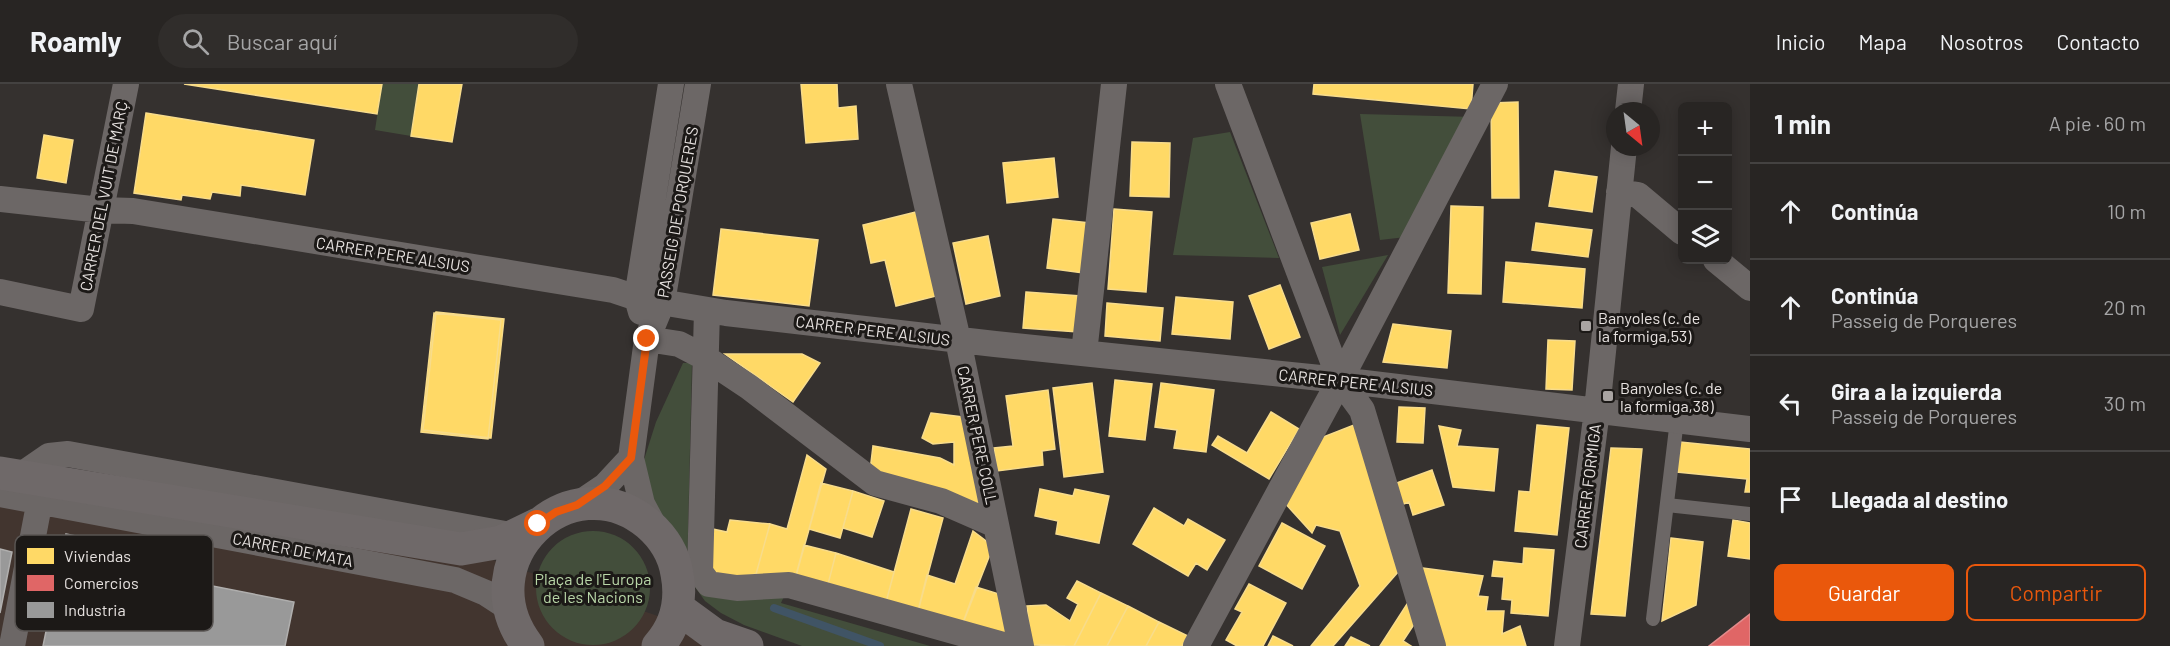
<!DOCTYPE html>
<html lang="es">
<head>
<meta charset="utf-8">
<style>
  :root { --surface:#282523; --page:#302d2b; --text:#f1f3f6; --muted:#a5a5a6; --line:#444241; --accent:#ea580c }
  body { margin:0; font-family:Barlow,sans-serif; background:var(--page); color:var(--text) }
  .controls { position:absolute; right:18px; top:18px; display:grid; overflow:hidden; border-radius:9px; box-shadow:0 3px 15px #0003 }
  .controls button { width:54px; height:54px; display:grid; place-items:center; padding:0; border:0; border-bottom:2px solid var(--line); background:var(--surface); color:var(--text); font:30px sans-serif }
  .compass { position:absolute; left:1606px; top:18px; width:54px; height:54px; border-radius:50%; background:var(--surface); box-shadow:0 3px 15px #0003; rotate:151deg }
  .stop { position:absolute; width:18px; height:18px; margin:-14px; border:4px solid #ea580c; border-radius:50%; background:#fff }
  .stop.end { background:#ea580c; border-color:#fff; box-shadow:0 2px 6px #0008 }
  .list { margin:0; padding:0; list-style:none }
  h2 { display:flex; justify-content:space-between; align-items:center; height:78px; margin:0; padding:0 24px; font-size:26px }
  h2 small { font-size:20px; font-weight:400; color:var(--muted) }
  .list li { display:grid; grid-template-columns:39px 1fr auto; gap:18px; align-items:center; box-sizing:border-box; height:96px; padding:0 24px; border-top:2px solid var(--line) }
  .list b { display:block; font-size:22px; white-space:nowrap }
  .list p { margin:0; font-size:20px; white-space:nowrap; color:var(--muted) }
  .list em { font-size:20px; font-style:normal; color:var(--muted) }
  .actions { display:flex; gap:12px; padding:18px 24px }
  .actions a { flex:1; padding:14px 0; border:2px solid var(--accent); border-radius:9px; text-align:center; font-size:21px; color:var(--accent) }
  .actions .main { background:var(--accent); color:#fff }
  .icon { flex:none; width:33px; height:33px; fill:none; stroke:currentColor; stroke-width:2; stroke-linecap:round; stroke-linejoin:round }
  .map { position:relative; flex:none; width:1750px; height:562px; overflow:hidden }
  header { display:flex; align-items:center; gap:36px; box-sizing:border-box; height:84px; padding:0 30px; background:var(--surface); border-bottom:2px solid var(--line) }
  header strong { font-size:28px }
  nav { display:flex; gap:33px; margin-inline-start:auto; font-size:21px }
  .search { width:420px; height:54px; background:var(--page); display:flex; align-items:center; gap:15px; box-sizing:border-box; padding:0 21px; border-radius:33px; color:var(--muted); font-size:22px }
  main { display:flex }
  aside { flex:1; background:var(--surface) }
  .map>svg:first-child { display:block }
</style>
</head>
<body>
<header>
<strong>Roamly</strong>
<div class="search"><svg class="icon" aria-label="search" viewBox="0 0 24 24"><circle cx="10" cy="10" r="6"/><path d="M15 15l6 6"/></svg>Buscar aquí</div>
<nav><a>Inicio</a><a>Mapa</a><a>Nosotros</a><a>Contacto</a></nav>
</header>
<main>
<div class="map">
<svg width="1750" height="562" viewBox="0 0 1750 562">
  <rect width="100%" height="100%" fill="#35312f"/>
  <!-- built -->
  <path fill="#42352f" d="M0 388 461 465 746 562H0Z"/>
  <!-- green -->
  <path fill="#434e3b" d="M382 0H419L411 52 375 46Z
    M1360 30 1475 33 1406 153 1380 156Z
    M1230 48 1279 174 1173 171 1193 54Z
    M1388 171 1340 251 1322 183Z
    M683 279H692L687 492 786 508 781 519 930 562H802L744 541 721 529 705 517 687 492 645 413 642 382 656 338Z
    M536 504a57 57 0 1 1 114 0a57 57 0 1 1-114 0Z"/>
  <!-- homes -->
  <path fill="#ffd966" stroke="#f8dc8b" stroke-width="1.5" d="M184 0H382L377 30Z
    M419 0H462L452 58 411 52Z
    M801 0H837L838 24 856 22 858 55 806 59Z
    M1314 0H1473L1471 25 1313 10Z
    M1518 18 1519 114H1492L1491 19Z
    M146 29 314 56 305 111 241 101 240 112 212 108 210 115 182 111 181 116 134 109Z
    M44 51 73 56 66 99 37 94Z
    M1132 58 1170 59 1169 113 1130 112Z
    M1054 74 1058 113 1007 119 1003 79Z
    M1555 87 1597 93 1592 128 1549 122Z
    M1451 122 1483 123 1481 210 1448 209Z
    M1114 125 1152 128 1146 208 1108 205Z
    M916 128 936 212 896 222 885 176 871 179 863 141Z
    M1350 130 1359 166 1320 175 1311 139Z
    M1053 135 1090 139 1083 189 1047 184Z
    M1536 139 1592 146 1588 173 1532 166Z
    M721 145 818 156 809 222 713 211Z
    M988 152 1000 212 966 220 953 159Z
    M1506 178 1585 185 1582 224 1503 218Z
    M1280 201 1300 253 1269 265 1249 212Z
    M1026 208 1081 212 1078 248 1023 244Z
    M1176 213 1233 218 1230 255 1172 250Z
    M1107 219 1163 224 1160 257 1105 252Z
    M436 228 504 235 491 354 423 346Z
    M434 229 501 236 488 355 421 348Z
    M1393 240 1451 247 1447 284 1383 278Z
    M1548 256 1575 257 1572 306 1546 305Z
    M725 270H802L820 279 793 318Z
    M1115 296 1152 300 1145 356 1109 352Z
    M1092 299 1103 388 1064 393 1053 304Z
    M1161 299 1214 306 1206 368 1174 364 1177 346 1155 343Z
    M1048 306 1055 365 1042 367 1043 381 997 387 994 364 1013 362 1006 312Z
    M1399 323 1425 324 1423 359 1397 358Z
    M1271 328 1299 345 1269 395 1212 361 1218 352 1247 369Z
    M931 329 963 333 979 420 870 387 873 362 940 374 954 381V358L933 360 922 354Z
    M1354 341 1398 488 1333 562H1311L1360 502 1340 447 1316 441 1312 449 1283 417 1318 355Z
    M1537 341 1569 344 1557 451 1515 447 1519 407 1530 408Z
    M1439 342 1461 346 1457 362 1498 365 1494 407 1453 403Z
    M1680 358 1750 365V408H1745L1747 395 1677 388Z
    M1611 364 1642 365 1625 532 1591 530Z
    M807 371 826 385 794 499 756 490 770 440 787 445Z
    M1432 386 1444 421 1413 431 1409 418 1401 421 1394 400Z
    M821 399 853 407 840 454 809 445Z
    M1040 405 1073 412 1075 405 1109 412 1099 459 1056 450 1058 437 1035 432Z
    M853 407 884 417 872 453 843 444Z
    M1154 424 1184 442 1188 435 1225 456 1207 486 1196 479 1188 492 1133 460Z
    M911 425 943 434 917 531 885 522Z
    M730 436 770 440 756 490 715 498 709 482 708 444 727 448Z
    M1733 436 1750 439V475L1728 472Z
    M1282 439 1325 462 1302 505 1259 482Z
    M973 447 990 460 991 468 961 544 917 531 927 491 955 500Z
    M1671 454 1703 458 1696 521 1662 537Z
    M804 461 836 469 826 508 794 499Z
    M1524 464 1554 466 1548 532 1511 529 1512 516 1502 515 1504 493 1492 492 1494 477 1523 480Z
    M836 469 894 488 885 522 826 508Z
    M1415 483 1483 492 1478 512 1488 513 1486 527H1504L1502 550 1520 542 1526 562H1438Z
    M1077 497 1101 509 1074 562 1031 561 1027 522 1046 521 1070 537 1078 520 1067 514Z
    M1249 500 1286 519 1263 562H1237L1226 556 1242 528 1235 525Z
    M976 503 999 510 1010 544 1005 557 961 544Z
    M1101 509 1128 522 1107 562H1074Z
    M1407 520 1415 539 1403 557 1411 562H1380Z
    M1128 522 1159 538 1146 562H1107Z
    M1159 538 1188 552 1182 562H1146Z
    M1273 552 1293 562H1268Z
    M1351 553 1370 562H1345Z"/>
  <!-- shops -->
  <path fill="#e06666" stroke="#e28b8b" stroke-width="1.5" d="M1750 530V562H1709Z"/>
  <!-- industry -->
  <path fill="#999" stroke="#b0afae" stroke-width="1.5" d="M66 450 131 463 126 485 294 518 285 562H43Z
    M0 465 12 468 0 529Z"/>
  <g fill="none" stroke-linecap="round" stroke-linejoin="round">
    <!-- stream -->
    <path stroke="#405465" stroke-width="8" d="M774 524 880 562"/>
    <!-- lane -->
    <path stroke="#6c6766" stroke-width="14" d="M1667 421 1750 430
      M1653 535 1677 336"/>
    <!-- street -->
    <path stroke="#6c6766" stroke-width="26" d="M899 0 958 256 1021 562
      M1228 0 1340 296 1362 326 1433 562
      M1628 27 1631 0
      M1619 108 1638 111 1682 148
      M0 115 101 126 133 127 613 206 637 214 726 229 995 260 1340 296 1750 345
      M1716 176 1750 204
      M0 208 81 225 126 0
      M707 226 700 488 709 500 737 504 789 501 1007 562
      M641 228 637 214 671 0
      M647 255 679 260 704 273 749 303 875 399 941 417 996 441
      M1084 269 1114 0
      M20 392 49 372 68 370 510 451
      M0 410 455 496 486 509 509 524
      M577 421 605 402 631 374
      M656 446 642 420 631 374 647 255 662 219 698 0
      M12 562 43 400
      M1196 562 1340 296 1495 0
      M1567 562 1597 326 1624 63"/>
    <!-- secondary -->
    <path stroke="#6f6969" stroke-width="33" d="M0 389 461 465 501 458 538 440
      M678 524 715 551 747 562
      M528 562C463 477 570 375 648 440 663 453 674 470 677 490 682 516 676 542 658 562"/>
  </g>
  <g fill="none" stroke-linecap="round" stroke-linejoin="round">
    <!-- route -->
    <path stroke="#ea580c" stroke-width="8" d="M538 440 556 428 577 421 605 402 631 374 647 255"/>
  </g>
  <!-- markers -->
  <g fill="#a9a4a2" stroke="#1c1917" stroke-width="2">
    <rect x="1580" y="236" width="12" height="12" rx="3"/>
    <rect x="1602" y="306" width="12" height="12" rx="3"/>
  </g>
  <g text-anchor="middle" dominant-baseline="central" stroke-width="6" stroke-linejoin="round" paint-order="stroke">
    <!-- street labels -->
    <g font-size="16" fill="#e7e2e0" stroke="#1c1917">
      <text transform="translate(103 112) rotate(-79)">CARRER DEL VUIT DE MARÇ</text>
      <text transform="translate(677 128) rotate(-80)">PASSEIG DE PORQUERES</text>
      <text transform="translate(393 170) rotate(9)">CARRER PERE ALSIUS</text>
      <text transform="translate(873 246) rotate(7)">CARRER PERE ALSIUS</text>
      <text transform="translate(1356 298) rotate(6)">CARRER PERE ALSIUS</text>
      <text transform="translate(978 351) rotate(78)">CARRER PERE COLL</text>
      <text transform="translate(1587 402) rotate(-83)">CARRER FORMIGA</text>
      <text transform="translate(293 465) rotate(11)">CARRER DE MATA</text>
    </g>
    <!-- poi labels -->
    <g font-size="16" fill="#e7e2e0" stroke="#1c1917" text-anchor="start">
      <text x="1598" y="233">Banyoles (c. de<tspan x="1598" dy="18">la formiga,53)</tspan></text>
      <text x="1620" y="303">Banyoles (c. de<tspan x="1620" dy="18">la formiga,38)</tspan></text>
    </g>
    <!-- park labels -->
    <g font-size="16" fill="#b9d7a8" stroke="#1c1917">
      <text x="593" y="494">Plaça de l'Europa<tspan x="593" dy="18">de les Nacions</tspan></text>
    </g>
  </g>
  <!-- legend -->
  <rect x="15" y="451" width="198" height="96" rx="9" fill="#1c1917" stroke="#595553" stroke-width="1.5"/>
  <rect x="27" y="464" width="27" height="16" fill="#ffd966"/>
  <rect x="27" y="491" width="27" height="16" fill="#e06666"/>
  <rect x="27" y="518" width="27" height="16" fill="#999"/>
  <g font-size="16" fill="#e7e2e0">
    <text x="64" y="478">Viviendas</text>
    <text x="64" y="505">Comercios</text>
    <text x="64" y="532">Industria</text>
  </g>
</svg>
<div class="controls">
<button>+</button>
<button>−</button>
<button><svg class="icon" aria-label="layers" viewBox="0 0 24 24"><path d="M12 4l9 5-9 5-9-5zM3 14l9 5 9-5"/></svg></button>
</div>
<svg class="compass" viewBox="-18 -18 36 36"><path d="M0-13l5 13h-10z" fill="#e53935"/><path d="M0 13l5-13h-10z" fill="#a5a5a6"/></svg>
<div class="stop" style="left:538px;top:440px"></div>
<div class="stop end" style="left:647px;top:255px"></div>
</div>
<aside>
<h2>1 min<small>A pie · 60 m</small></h2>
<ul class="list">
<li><svg class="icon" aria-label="ahead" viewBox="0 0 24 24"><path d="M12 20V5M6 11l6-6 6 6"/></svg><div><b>Continúa</b></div><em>10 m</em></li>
<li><svg class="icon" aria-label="ahead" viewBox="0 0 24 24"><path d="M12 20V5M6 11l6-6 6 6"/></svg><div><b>Continúa</b><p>Passeig de Porqueres</p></div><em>20 m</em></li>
<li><svg class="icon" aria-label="left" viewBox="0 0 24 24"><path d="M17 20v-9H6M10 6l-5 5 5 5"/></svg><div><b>Gira a la izquierda</b><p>Passeig de Porqueres</p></div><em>30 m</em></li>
<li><svg class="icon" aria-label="arrive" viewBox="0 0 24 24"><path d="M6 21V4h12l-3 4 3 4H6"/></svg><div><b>Llegada al destino</b></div></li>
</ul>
<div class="actions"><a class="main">Guardar</a><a>Compartir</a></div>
</aside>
</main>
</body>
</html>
